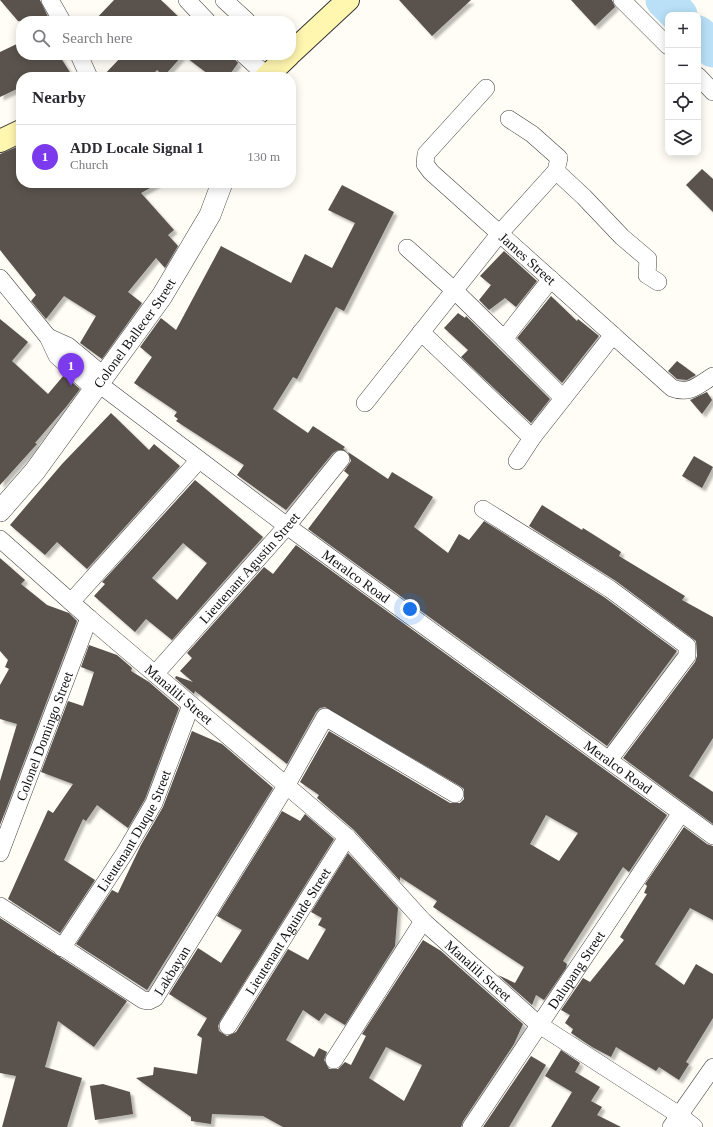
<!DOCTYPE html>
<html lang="en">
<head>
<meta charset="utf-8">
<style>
  :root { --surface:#fff; --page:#f2f2f3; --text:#2b2b33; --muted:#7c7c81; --line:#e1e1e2; --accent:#7c3aed }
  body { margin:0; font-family:Georgia,serif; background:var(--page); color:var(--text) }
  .controls { position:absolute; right:12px; top:12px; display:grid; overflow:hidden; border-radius:8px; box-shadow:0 2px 10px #0003 }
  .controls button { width:36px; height:36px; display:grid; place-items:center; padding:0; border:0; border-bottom:1px solid var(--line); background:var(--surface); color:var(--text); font:20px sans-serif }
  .you { position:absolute; left:410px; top:609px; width:14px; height:14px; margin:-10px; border:3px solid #fff; border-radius:50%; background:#1a73e8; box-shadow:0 0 0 6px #1a73e833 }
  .badge { display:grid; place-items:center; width:26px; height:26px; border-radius:50%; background:var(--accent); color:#fff; font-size:13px; font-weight:700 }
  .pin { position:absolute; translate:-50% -33px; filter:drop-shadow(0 1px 2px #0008) }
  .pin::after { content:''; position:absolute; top:21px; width:14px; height:12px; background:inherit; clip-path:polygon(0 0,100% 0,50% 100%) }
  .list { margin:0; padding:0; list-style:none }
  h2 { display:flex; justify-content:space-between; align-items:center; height:52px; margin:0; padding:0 16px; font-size:17px }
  h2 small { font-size:13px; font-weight:400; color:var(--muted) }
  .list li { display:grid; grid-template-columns:26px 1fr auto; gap:12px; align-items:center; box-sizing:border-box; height:64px; padding:0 16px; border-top:1px solid var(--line) }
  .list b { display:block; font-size:15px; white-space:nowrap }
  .list p { margin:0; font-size:13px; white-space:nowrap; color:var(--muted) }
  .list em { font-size:13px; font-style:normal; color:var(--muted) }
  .icon { flex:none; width:22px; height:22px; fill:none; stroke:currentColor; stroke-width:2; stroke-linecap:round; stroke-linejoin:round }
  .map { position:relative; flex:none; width:713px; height:1127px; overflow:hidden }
  .search { position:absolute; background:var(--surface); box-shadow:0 2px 10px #0003; left:16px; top:16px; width:280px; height:44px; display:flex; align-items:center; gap:10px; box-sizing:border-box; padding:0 14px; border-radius:16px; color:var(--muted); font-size:15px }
  .panel { position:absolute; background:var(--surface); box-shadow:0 2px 10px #0003; left:16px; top:72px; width:280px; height:116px; border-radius:16px }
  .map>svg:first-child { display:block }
</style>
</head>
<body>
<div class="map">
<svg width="713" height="1127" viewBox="0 0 713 1127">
  <defs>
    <filter id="shadow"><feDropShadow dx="3.5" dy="3.5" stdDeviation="1" flood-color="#0004"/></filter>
  </defs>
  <rect width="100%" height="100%" fill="#fffdf5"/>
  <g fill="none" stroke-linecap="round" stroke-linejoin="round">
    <!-- river -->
    <path stroke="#b9e0f7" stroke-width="37" d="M664 0 679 15
      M698 34 713 49"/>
  </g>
  <!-- building -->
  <path fill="#5a524d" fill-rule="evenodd" filter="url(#shadow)" d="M0 0H40L50 21H18Z
    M114 0H161L183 21H94Z
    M399 0H471L432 36Z
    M571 0H612L615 7 595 26Z
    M21 42V55H59L73 77H21V87L0 97V52Z
    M123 55H183L164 76 157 70 150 77H102Z
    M183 55H231L238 63 228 77H212Z
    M21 145V183H159L141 193 174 230 168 235 178 246 165 268 156 258 128 292 142 303 102 359 80 343 96 316 64 296 46 319 31 301 36 295 0 250V154Z
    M702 169 713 179V212L686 185Z
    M342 185 394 212 344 311 336 307 297 379 293 377 273 409 308 433 313 426 345 447 343 449 346 451 338 450 333 453 286 510 237 475 244 465 176 421 178 419 174 416 177 412 134 383 152 357 140 347 161 318 176 330 221 246 291 283 305 254 332 268 355 223 328 210Z
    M504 251 537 281 516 307 505 298 489 310 479 300 491 285 480 276Z
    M551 296 577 321 578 319 599 336 562 383 517 338Z
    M458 313 465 318 466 316 550 399 531 423 461 357 468 350 444 328Z
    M0 319 28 342 12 361 48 394 64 375 80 389 66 407 35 443 37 444 0 485Z
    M677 361 696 375 687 380 677 379 668 371Z
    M707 392 712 400 702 414 690 400Z
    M111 413 149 450 154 444 180 466 87 569 57 542 45 555 10 525 62 464Z
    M348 452 388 479 392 472 433 497 414 527 448 553 459 534 469 540 484 521 604 597 677 651 607 746 308 529 349 475 344 471 351 461Z
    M694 456 713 467 702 488 682 476Z
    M195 480 263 537 172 640 146 619 135 632 94 596 105 584 102 582ZM183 543 207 563 177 600 152 578Z
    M542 505 582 530 583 528 621 552 619 556 685 596 682 600 713 617V738L689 776 713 792V824L623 758 695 662 697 656 696 641 616 581 529 526Z
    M296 545 667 815 629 872 623 867 563 961 567 964 566 968 544 1000 536 995 532 1005 498 975 515 983 524 967 433 907 437 901 400 877V881L354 830 317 798 319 795 300 782 329 731 450 803H460L464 799V789L460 786 325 707 320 708 316 712 287 764 195 691 194 694 175 678 176 676 193 682 180 671 192 658 187 653 264 567 273 574ZM546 815 578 833 559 861 530 844Z
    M0 558 25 580 21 584 47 605 69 613 77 621 0 825V781L17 724 0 719V685L9 669 5 667 8 660 0 651Z
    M89 645 117 655 132 668 131 671 149 682 179 708 145 799 128 828 97 805 86 821 83 819 64 860 95 880 60 933 8 899 48 810 53 813 73 784 41 772 68 701 83 706 94 672 81 667Z
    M192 731 222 744 273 788 147 990 76 944 112 890 118 893 141 845 163 807Z
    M282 811 300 821 305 814 334 839 220 1021 218 1026 219 1031 227 1036 236 1032 288 949 308 960 326 929 318 925 322 918 311 912 348 853 398 908 395 946 345 1025 325 1013 319 1021 303 1010 286 1040 314 1057 319 1048 327 1052 324 1060 329 1069H338L345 1062 351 1065 366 1036 362 1034 423 940 441 951 523 1024 514 1044 463 1121 461 1127H283L263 1116 212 1114 211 1124 191 1121V1117L136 1078 153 1075 154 1067 197 1074 202 1038 197 1035 207 1018 169 994 198 948 221 963 242 930 217 916ZM386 1047 422 1065 404 1101 369 1078Z
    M684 827 707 844 713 846V920L690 908 655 964 684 985 696 964 713 974V1018L686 1062 689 1064 679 1080 659 1067 656 1071 616 1047 611 1057 592 1047 571 1033 573 1029 565 1023 570 1015 561 1010 583 978 590 982 624 940 620 937 647 894 644 893 647 886 645 884Z
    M0 918 127 1001 94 1047 58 1021 45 1067 82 1078 67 1127H2L16 1076 0 1073Z
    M561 1050 580 1063 575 1072 600 1087 591 1101 602 1107 597 1115 621 1127H551L572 1092 545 1076Z
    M531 1056 546 1065 509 1127H483Z
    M103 1084 130 1092 133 1114 95 1120 90 1086Z"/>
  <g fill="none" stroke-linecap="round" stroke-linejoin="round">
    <!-- minor casing -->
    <g stroke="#444" stroke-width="18">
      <g id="minor">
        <path d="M50 0 62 21"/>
        <path d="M187 0 207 21"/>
        <path d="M224 0 247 21"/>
        <path d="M622 0 668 46"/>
        <path d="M79 55 89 77"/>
        <path d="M244 55 267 76"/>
        <path d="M698 76 713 92"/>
        <path id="s1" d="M486 88 426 154 425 164 431 172 672 388C690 395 698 385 713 376"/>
        <path d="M556 171 584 197 622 237 648 259 647 275 658 282"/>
        <path d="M407 248 455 291 504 339 551 279"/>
        <path d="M0 278 48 337 57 356 95 389"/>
        <path d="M421 332 532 438"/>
        <path d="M48 337 68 346 104 376"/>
        <path d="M504 339 563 398"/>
        <path id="s2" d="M99 384 287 526 713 836"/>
        <path d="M365 403 500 233 556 171 559 158 532 134 509 119"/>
        <path d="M517 461 532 438 613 335"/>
        <path d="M483 509 610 589 687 646V656L609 760"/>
        <path id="s3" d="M0 539 89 618 347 837 423 921 538 1024 679 1115 694 1127"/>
        <path d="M71 602 199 460"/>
        <path id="s4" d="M155 674 287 526 341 459"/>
        <path id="s5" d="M0 853 89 618"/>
        <path id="s6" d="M0 906 143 1000 149 1001 155 998 286 786 325 717 455 794"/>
        <path id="s7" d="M62 948 124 854 154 803 191 705"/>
        <path id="s8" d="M228 1026 347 837"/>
        <path d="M334 1060 423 921"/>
        <path id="s9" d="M471 1127 681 813"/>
        <path d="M671 1127 713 1067"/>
      </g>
    </g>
    <!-- tertiary casing -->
    <g stroke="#444" stroke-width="22">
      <g id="tertiary">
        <path id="s10" d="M0 511 35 471 162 296 210 215 222 183"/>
      </g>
    </g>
    <!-- secondary casing -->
    <g stroke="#333" stroke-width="24">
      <path id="secondary" d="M291 53 348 0
        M266 77 289 55
        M0 141 21 131"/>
    </g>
    <!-- minor -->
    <use href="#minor" stroke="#fff" stroke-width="17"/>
    <!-- tertiary -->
    <use href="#tertiary" stroke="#fff" stroke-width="21"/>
    <!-- secondary -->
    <use href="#secondary" stroke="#fff6b0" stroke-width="22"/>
  </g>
  <g text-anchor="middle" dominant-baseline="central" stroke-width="4" stroke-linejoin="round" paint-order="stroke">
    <!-- street labels -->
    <g font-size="14" fill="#111" stroke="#fff">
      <text stroke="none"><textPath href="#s1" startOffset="239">James Street</textPath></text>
      <text stroke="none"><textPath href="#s10" startOffset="223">Colonel Ballecer Street</textPath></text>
      <text stroke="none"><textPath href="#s4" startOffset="142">Lieutenant Agustin Street</textPath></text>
      <text stroke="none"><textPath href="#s2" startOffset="321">Meralco Road</textPath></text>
      <text stroke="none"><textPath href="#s3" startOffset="237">Manalili Street</textPath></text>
      <text stroke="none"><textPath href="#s5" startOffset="125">Colonel Domingo Street</textPath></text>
      <text stroke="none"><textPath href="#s2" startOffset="645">Meralco Road</textPath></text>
      <text stroke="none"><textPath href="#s7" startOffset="138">Lieutenant Duque Street</textPath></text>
      <text stroke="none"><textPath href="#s8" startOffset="112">Lieutenant Aguinde Street</textPath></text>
      <text stroke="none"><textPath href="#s9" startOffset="189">Dalupang Street</textPath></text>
      <text stroke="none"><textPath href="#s6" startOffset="216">Lakbayan</textPath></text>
      <text stroke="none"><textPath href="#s3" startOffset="645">Manalili Street</textPath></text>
    </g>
  </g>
</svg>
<div class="controls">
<button>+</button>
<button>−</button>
<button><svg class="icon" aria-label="locate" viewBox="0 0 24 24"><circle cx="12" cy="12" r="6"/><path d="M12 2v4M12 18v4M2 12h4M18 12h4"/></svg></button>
<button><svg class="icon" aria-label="layers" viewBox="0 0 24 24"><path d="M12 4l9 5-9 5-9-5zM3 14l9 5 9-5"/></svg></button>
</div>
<div class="you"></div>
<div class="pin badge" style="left:71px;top:386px">1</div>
<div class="search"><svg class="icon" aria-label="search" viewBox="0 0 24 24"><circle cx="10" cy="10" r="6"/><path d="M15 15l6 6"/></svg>Search here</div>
<section class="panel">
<h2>Nearby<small></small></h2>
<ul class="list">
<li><span class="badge">1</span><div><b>ADD Locale Signal 1</b><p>Church</p></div><em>130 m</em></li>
</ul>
</section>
</div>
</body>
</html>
